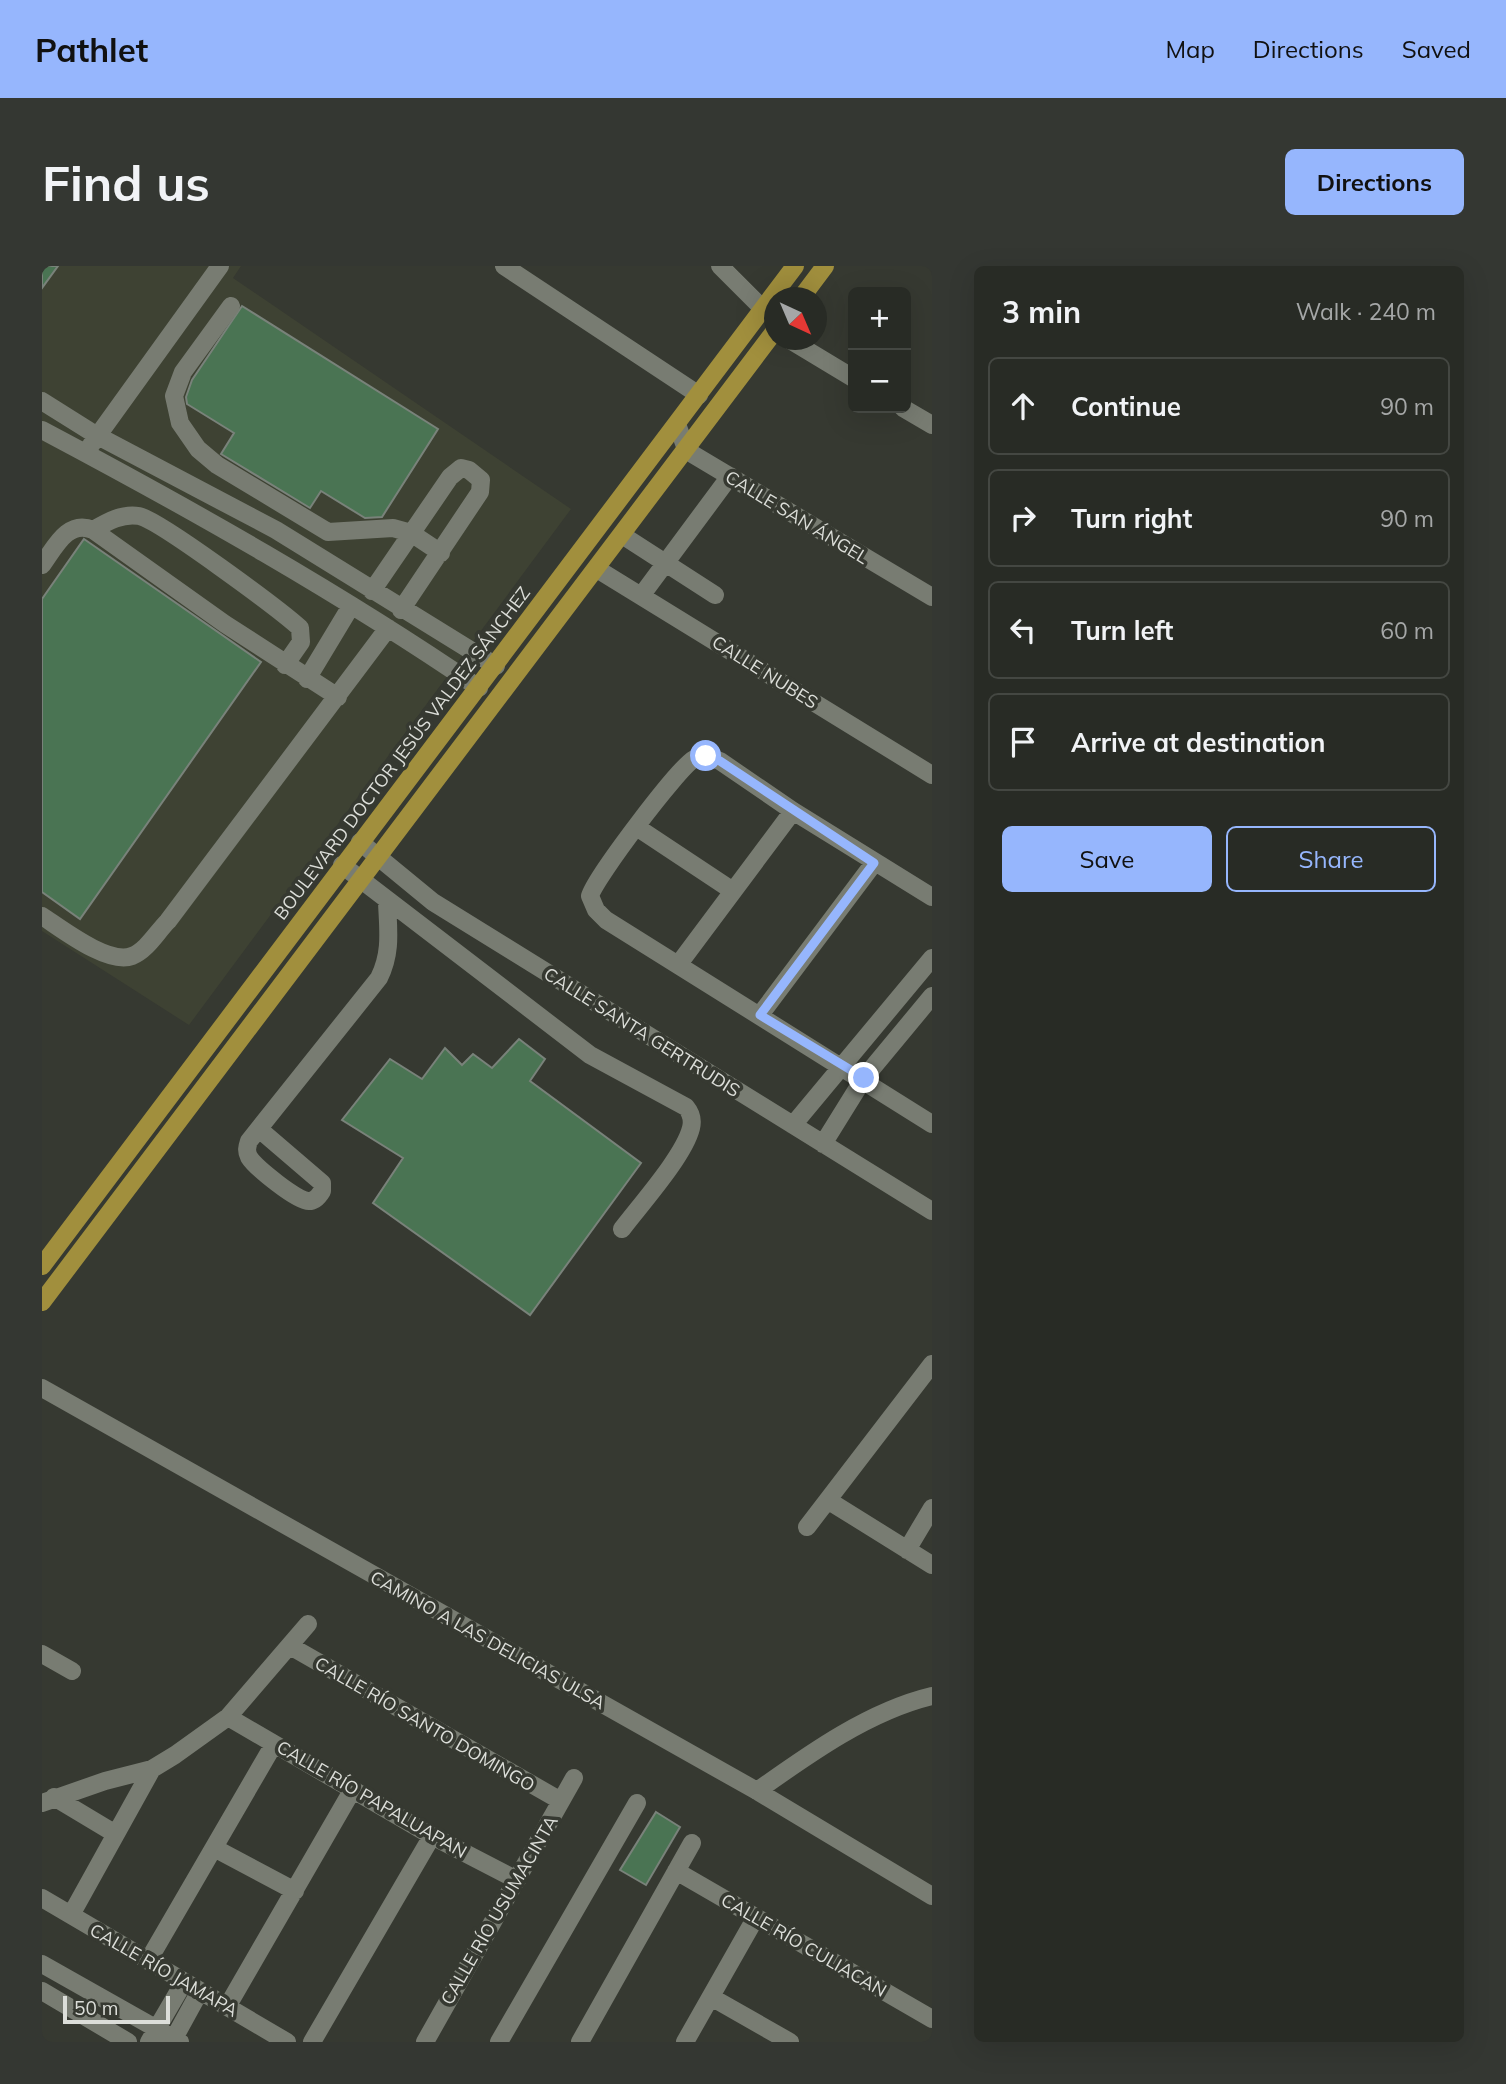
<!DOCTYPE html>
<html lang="en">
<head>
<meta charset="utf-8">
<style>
  :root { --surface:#282b25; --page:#343732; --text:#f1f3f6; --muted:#a5a7a7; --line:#444742; --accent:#96b6fd }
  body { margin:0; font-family:Mulish,sans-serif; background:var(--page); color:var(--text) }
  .controls { position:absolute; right:21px; top:21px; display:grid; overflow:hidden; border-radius:10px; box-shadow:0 7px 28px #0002 }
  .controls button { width:63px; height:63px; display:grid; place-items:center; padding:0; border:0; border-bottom:2px solid var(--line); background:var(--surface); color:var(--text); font:35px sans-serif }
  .compass { position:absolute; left:722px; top:21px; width:63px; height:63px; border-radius:50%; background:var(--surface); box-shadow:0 7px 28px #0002; rotate:136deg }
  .scale { position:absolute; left:21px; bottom:18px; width:107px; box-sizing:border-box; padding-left:7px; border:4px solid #dcded9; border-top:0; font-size:19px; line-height:24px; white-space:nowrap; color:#dcded9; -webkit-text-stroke:5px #363931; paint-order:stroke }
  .stop { position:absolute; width:21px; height:21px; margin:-16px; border:5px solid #96b6fd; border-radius:50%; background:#fff }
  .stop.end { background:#96b6fd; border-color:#fff; box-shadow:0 2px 7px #0008 }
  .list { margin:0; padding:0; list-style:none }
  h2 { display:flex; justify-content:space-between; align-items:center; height:91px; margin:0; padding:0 28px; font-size:30px }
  h2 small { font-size:23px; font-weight:400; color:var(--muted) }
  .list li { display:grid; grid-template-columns:46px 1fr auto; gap:21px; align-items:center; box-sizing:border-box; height:98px; margin:0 14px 14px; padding:0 14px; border:2px solid var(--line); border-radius:10px }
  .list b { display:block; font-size:26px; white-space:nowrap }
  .list em { font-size:23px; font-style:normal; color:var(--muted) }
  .actions { display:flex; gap:14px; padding:21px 28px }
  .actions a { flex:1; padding:16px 0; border:2px solid var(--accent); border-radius:10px; text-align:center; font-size:24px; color:var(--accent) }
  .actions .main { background:var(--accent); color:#111 }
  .icon { flex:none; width:38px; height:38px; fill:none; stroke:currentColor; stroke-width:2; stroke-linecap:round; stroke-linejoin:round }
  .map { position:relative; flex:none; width:890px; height:1776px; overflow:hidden; border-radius:10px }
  header { display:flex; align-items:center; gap:42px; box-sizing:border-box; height:98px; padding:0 35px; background:var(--accent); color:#111 }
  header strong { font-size:33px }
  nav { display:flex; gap:38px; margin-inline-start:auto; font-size:24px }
  .intro { display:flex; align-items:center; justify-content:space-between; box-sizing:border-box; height:168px; padding:0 42px }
  h1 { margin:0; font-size:49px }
  .button { padding:18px 32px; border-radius:10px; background:var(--accent); color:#111; font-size:24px; font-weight:700 }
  main { display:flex; gap:42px; padding:0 42px }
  aside { flex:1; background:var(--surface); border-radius:10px; box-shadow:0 7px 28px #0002 }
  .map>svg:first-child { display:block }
</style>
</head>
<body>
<header>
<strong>Pathlet</strong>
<nav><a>Map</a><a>Directions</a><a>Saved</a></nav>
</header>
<div class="intro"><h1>Find us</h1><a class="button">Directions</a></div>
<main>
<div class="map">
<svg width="890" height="1776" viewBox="0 0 890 1776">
  <rect width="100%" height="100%" fill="#363931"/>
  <!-- built -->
  <path fill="#3e4233" d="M0 0H199L191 12 529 243 147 759 0 665V175L8 169 0 163Z"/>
  <!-- building -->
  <path fill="#4a7453" stroke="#79827a" stroke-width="2" d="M0 0H16L0 22Z
    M200 40 396 163 340 251 323 252 279 225 268 242 179 188 192 167 145 138 144 131 150 114Z
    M42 273 219 396 38 653 0 626V333Z
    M477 773 503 793 488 815 599 897 488 1049 331 937 361 892 300 854 348 793 380 813 403 782 420 799 431 788 450 802Z
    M614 1546 638 1561 604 1619 578 1604Z"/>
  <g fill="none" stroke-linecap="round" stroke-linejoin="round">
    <!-- minor -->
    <path stroke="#787c72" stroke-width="18" d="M462 0 657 129
      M678 0 721 43
      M189 40 141 106 132 130 138 157 156 183 175 199 286 266 351 262 369 267 399 287
      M748 74 811 112
      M0 135 54 169 234 264 454 400
      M861 142 890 159
      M635 158 644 183 652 189 890 331
      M0 164C149 243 298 327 437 422
      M49 179 178 0
      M51 264C65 256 80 247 97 250 117 254 237 343 258 362L259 376 243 399
      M580 269 673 329
      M0 299C13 281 26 253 51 264L183 358 296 431
      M555 303 890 509
      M330 325 408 211 419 202 427 204 439 214 438 226 359 344
      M599 330 688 210
      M265 413 309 340
      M596 562 691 625
      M318 576 391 636 890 945
      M300 599 548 789 644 841C649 847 651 854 649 862 642 890 599 938 580 963
      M890 631 751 545 678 495C669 492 661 488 652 493 636 502 553 612 548 630L554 644 564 654 890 858
      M0 650C20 663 66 699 90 690 105 684 115 666 126 655L346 362
      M636 699 751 545
      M718 749 832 597
      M751 859 890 692
      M217 863 280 917V925C277 930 273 935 267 935 256 936 213 901 207 891 204 885 205 881 207 875L337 712C350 686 346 663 345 636
      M781 878 822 812 890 730
      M0 1122 715 1525 890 1630
      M787 1235 890 1299
      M765 1261 890 1098
      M865 1284 890 1242
      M248 1380 519 1535
      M0 1388 30 1405
      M186 1451 390 1570 475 1614
      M715 1525C767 1488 827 1445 890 1430
      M12 1531 72 1567
      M0 1537 63 1515 110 1503 133 1489 186 1451 266 1358
      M174 1583 253 1625
      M634 1605 890 1753
      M0 1632 245 1776
      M29 1649 110 1503
      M106 1695 232 1478
      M0 1698 138 1776
      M0 1725 86 1776
      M669 1731 748 1776
      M185 1741 311 1523
      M107 1776 142 1716
      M130 1776 158 1725
      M270 1776 390 1570
      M383 1776 532 1512
      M457 1776 595 1537
      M538 1776 650 1577
      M643 1776 714 1651"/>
    <!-- major -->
    <path stroke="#a18f3d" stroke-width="18" d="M759 32 783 0
      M0 1000 753 0
      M0 1036 732 66"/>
  </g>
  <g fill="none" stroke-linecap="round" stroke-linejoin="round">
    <!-- route -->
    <path stroke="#96b6fd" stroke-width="9" d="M664 490 678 495 832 597 718 749 822 812"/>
  </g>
  <g text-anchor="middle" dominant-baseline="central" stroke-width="7" stroke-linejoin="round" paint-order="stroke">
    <!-- street labels -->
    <g font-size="18" fill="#dcded9" stroke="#363931">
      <text transform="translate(755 251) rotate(31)">CALLE SAN ÁNGEL</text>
      <text transform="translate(723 406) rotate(32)">CALLE NUBES</text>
      <text transform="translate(360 487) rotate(-53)">BOULEVARD DOCTOR JESÚS VALDEZ SÁNCHEZ</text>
      <text transform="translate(600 766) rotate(32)">CALLE SANTA GERTRUDIS</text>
      <text transform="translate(446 1374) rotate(29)">CAMINO A LAS DELICIAS ULSA</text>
      <text transform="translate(383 1458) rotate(30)">CALLE RÍO SANTO DOMINGO</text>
      <text transform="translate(330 1533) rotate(30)">CALLE RÍO PAPALUAPAN</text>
      <text transform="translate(457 1644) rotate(-60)">CALLE RÍO USUMACINTA</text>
      <text transform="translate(762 1679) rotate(30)">CALLE RÍO CULIACAN</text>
      <text transform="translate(122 1704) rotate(30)">CALLE RÍO JAMAPA</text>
    </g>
  </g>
</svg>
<div class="controls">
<button>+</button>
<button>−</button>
</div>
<svg class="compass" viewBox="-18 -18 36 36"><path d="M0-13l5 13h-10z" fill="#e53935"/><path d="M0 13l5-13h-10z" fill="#a5a7a7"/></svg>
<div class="scale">50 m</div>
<div class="stop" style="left:664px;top:490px"></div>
<div class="stop end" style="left:822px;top:812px"></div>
</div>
<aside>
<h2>3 min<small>Walk · 240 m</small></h2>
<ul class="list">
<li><svg class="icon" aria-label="ahead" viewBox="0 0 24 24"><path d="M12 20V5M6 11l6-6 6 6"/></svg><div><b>Continue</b></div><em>90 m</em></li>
<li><svg class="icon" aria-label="right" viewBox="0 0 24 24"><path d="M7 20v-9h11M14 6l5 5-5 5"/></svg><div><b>Turn right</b></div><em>90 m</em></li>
<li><svg class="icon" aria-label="left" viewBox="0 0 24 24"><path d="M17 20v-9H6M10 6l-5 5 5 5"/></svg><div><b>Turn left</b></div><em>60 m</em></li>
<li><svg class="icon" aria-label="arrive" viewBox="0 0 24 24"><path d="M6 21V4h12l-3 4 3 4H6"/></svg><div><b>Arrive at destination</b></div></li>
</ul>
<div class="actions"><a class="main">Save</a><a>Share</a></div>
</aside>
</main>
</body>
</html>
